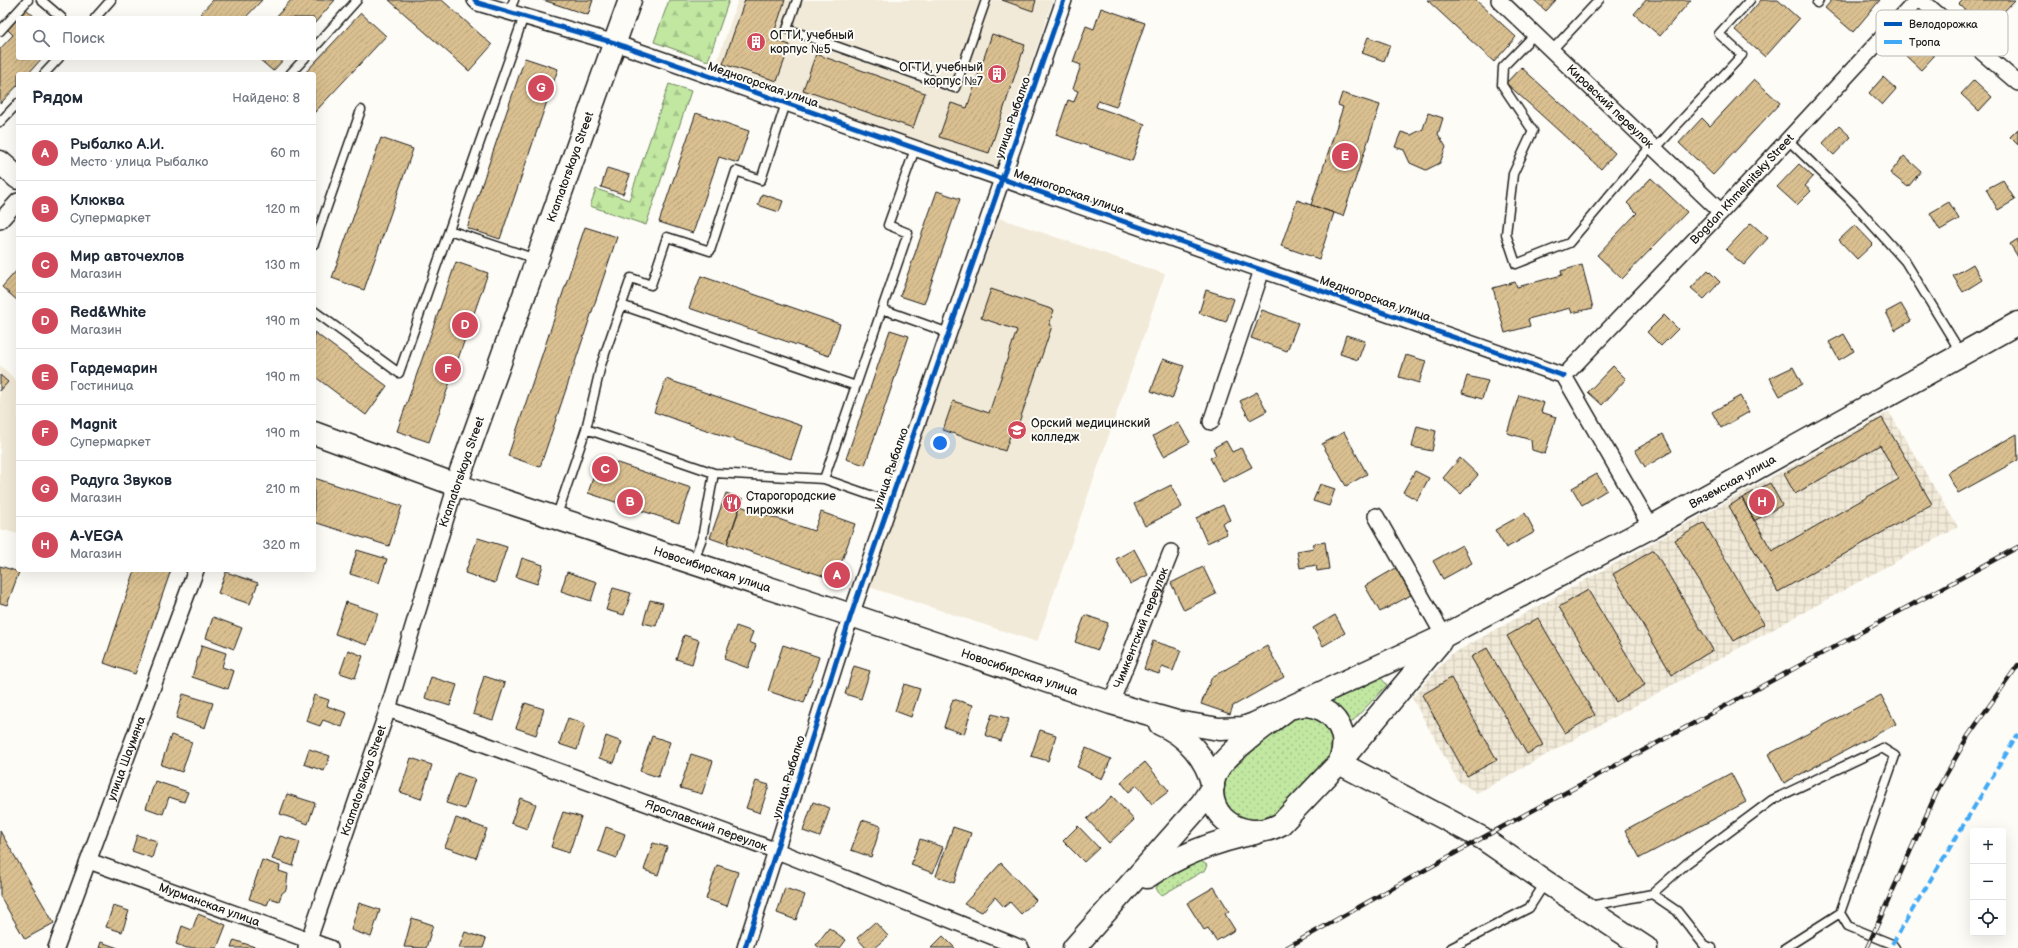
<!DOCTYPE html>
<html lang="ru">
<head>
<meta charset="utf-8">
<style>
  :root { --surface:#fff; --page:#f6f6f7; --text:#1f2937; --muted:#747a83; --line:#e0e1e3; --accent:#d1495b }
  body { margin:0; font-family:"Balsamiq Sans",sans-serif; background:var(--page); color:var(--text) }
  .controls { position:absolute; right:12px; bottom:12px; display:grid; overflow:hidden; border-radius:4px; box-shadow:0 4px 16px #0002 }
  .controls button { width:36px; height:36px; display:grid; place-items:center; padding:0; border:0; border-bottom:1px solid var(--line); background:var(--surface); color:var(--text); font:20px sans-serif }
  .you { position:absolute; left:940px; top:443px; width:14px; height:14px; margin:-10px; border:3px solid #fff; border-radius:50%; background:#1a73e8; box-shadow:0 0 0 6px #1a73e833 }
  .badge { display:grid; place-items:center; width:26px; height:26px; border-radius:50%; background:var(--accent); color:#fff; font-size:13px; font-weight:700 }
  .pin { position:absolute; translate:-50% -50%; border:2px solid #fff; box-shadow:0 1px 4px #0006 }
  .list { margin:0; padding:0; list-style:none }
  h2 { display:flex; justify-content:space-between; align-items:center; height:52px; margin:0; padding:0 16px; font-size:17px }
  h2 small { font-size:13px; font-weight:400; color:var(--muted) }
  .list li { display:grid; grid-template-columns:26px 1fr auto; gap:12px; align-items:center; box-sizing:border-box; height:56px; padding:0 16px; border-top:1px solid var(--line) }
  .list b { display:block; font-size:15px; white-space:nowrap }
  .list p { margin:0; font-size:13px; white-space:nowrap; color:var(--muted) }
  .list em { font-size:13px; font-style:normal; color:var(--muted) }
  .icon { flex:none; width:22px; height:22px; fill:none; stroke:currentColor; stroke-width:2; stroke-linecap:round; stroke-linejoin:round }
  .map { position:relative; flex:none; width:2018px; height:948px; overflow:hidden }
  .search { position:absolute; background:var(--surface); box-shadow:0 4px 16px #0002; left:16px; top:16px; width:300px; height:44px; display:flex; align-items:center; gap:10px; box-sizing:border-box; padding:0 14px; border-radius:4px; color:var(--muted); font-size:15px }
  .panel { position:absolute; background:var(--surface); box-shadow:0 4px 16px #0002; left:16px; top:72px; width:300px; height:500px; border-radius:4px }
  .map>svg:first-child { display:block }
</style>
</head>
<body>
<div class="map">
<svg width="2018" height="948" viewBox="0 0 2018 948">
  <defs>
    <pattern id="industrial-grid" width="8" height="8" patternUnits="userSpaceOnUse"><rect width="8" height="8" fill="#f2ead8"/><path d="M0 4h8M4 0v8" fill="none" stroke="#cfc8b9"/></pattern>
    <pattern id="grass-dots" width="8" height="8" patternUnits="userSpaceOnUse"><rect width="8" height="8" fill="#c1e7a1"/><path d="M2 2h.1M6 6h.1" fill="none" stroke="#a5c68a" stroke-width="1.8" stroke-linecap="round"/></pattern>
    <pattern id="forest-firs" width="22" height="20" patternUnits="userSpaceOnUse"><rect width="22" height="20" fill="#c1e7a1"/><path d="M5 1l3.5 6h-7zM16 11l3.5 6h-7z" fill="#a5c68a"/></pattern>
    <pattern id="building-hatch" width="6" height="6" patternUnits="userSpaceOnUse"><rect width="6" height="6" fill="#dac090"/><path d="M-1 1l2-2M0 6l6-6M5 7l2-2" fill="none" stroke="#baa47c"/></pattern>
  </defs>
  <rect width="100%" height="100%" fill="#fdfcf7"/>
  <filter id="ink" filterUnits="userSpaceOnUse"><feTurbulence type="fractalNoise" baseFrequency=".025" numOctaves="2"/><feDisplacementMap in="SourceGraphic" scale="8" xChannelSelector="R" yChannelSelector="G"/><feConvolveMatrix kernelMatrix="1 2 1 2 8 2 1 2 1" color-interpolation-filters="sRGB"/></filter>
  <g filter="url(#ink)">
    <!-- built -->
    <path fill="#f2ead8" d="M738 0H1053L996 168 715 68Z
      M999 218 1165 274 1037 642 869 587Z
      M0 365 18 382V534L0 529Z"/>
    <!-- industrial -->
    <path fill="url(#industrial-grid)" d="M1889 412 1958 527 1477 793 1458 781 1412 698 1450 655Z"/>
    <!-- grass -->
    <path fill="url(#grass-dots)" stroke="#6e825e" d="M1381 678 1387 685 1349 725 1345 715 1329 702Z
      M1302 715 1323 720 1334 737 1331 756 1276 815C1242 831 1210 804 1231 770L1288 721Z
      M1199 860 1207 865 1205 870 1164 894 1160 895 1156 888C1161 876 1187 866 1199 860Z"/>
    <!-- forest -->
    <path fill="url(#forest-firs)" stroke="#6e825e" d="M669 0H729L708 61 654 42Z
      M669 84 691 91 646 225 590 206 596 189 629 200Z"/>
    <!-- building -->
    <path fill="url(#building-hatch)" stroke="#1c1c1c" d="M213 0H262L245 18H206L201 13Z
      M291 0H335L314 24V18H275Z
      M389 0H442L492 45 469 71Z
      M543 0H593L588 15Z
      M745 0H785L772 39 790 45 777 81 723 64Z
      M1002 0H1036L1033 11Z
      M1427 0H1476L1516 37 1494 62Z
      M1534 0H1556L1546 11Z
      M1646 0H1691L1660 36 1634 14Z
      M1761 0H1778L1799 19 1765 57 1735 30Z
      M1832 0H1880L1853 32 1825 8Z
      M1962 0H2015L1986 30 1958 4Z
      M1101 8 1145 23 1116 107 1098 101 1096 107 1145 124 1132 161 1056 135 1068 100 1074 102 1078 91 1073 89 1081 65 1073 62 1086 26 1094 29Z
      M26 9 36 18H18V58H42L28 74H18V85L0 104V49L13 35 7 29Z
      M361 13 386 36 314 113V74H304Z
      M992 34 1025 45 989 153 939 137 951 103 967 108Z
      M1368 37 1390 45 1384 61 1362 53Z
      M1919 42 1934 56 1921 70 1906 56Z
      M816 54 925 93 913 128 803 90Z
      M258 58H285L273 71Z
      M525 58 558 69 500 239 467 228Z
      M1521 67 1615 153 1601 169 1506 83Z
      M1883 77 1896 89 1882 105 1869 93Z
      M1754 79 1780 103 1713 175 1679 143 1702 118 1710 126Z
      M1974 80 1992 97 1979 111 1961 94Z
      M1342 93 1380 105 1343 216 1311 205 1343 107 1338 105Z
      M696 113 749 131 738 163 719 157 693 233 659 222Z
      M1428 113 1443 118 1438 134 1446 147 1440 163 1426 170 1410 163 1404 150 1395 147 1401 132 1411 135 1423 129Z
      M1839 126 1851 137 1834 155 1822 144Z
      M2018 129V145L2010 137Z
      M381 138 413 149 364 290 332 278Z
      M1904 156 1921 171 1908 187 1890 173Z
      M1799 164 1813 177 1805 186 1811 191 1797 205 1777 187Z
      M607 168 630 175 623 194 601 187Z
      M1651 178 1687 212 1622 279 1597 255 1637 213 1627 203Z
      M2003 180 2015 200 1998 210 1986 189Z
      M937 191 960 199 924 304 900 296Z
      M762 194 783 201 779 212 758 205Z
      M1297 200 1334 213 1319 259 1281 246Z
      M1949 202 1959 219 1940 230 1930 213Z
      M1751 223 1768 238 1744 265 1726 250Z
      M1855 225 1873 244 1857 259 1839 240Z
      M585 227 617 237 540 467 508 456Z
      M2018 239V257L2010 244Z
      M456 262 488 273 429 442 397 431Z
      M1973 264 1982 280 1963 292 1953 276Z
      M1582 265 1593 308 1572 313 1570 308 1528 319 1530 326 1505 333 1493 288 1515 282 1517 287 1562 275 1561 271Z
      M18 269V301L2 287Z
      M1708 270 1720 282 1704 299 1691 288Z
      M701 276 840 324 829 356 689 308Z
      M991 289 1054 310 1049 325 1052 326 1015 434 1011 433 1005 451 943 430 953 401 989 413 1017 330 981 318Z
      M1206 290 1234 299 1226 322 1199 313Z
      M1901 304 1911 321 1895 330 1886 312Z
      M1262 310 1298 323 1287 351 1251 338Z
      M1664 315 1678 329 1661 346 1647 332Z
      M890 330 909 336 865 465 846 459Z
      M314 332 387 386 366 415 314 376Z
      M1844 334 1854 351 1839 360 1829 342Z
      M1346 335 1365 341 1358 360 1340 354Z
      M1406 355 1426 361 1419 383 1399 377Z
      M1163 359 1184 366 1172 399 1151 391Z
      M1613 366 1626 379 1602 405 1588 392Z
      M1793 367 1802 384 1780 396 1770 378Z
      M0 375 8 382 0 391Z
      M1467 376 1488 381 1482 399 1462 393Z
      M666 379 802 426 791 459 654 412Z
      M1257 392 1267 411 1250 420 1240 401Z
      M1519 395 1544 403 1541 412 1556 417 1545 454 1532 450 1531 440 1507 433Z
      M1740 396 1749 412 1721 428 1712 412Z
      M1882 418 1932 504 1778 592 1729 506 1742 498 1772 551 1899 479 1880 445 1795 494 1784 474Z
      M1178 422 1190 442 1164 456 1153 436Z
      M1417 426 1436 431 1432 451 1412 447Z
      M1344 432 1367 474 1346 486 1322 444Z
      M1663 434 1672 451 1645 467 1635 450Z
      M2017 434 2018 460 1958 493 1947 473Z
      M1226 441 1232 452 1241 448 1252 467 1223 482 1210 458 1216 455 1213 448Z
      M600 457 691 488 679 523 588 493Z
      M1460 458 1478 475 1461 494 1443 478Z
      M1415 471 1429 478 1417 500 1403 492Z
      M1597 474 1607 490 1582 505 1572 488Z
      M314 478 402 506 389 546 314 522Z
      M1770 483 1782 505 1754 521 1742 498Z
      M1320 484 1335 489 1329 506 1313 501Z
      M1171 485 1182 507 1145 526 1134 504Z
      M726 493 743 499 727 544 710 538Z
      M1223 505 1230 520 1222 523 1227 534 1207 543 1196 518Z
      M740 506 814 531 821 512 855 524 835 580 727 544Z
      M1525 513 1535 532 1506 548 1495 530Z
      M1704 523 1764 624 1734 641 1675 540Z
      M478 538 507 547 495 583 465 573Z
      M1325 542 1329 569 1317 571 1316 565 1300 568 1297 551 1314 548 1313 544Z
      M1462 545 1472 563 1443 579 1433 561Z
      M1134 549 1148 575 1130 584 1116 559Z
      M357 550 387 559 379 583 350 574Z
      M1654 550 1713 650 1672 675 1613 574Z
      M522 558 543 565 537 584 516 577Z
      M0 566 19 572 7 605 0 603Z
      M1203 567 1216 594 1184 610 1171 583Z
      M1396 568 1411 595 1380 612 1365 586Z
      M135 570H171L135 674 104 663Z
      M226 572 258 583 250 604 218 593Z
      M567 572 597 582 591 601 561 591Z
      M613 588 631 593 624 615 606 610Z
      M1588 590 1645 685 1616 702 1559 607Z
      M650 600 663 603 656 626 643 623Z
      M346 602 378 613 367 645 335 634Z
      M1085 615 1108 623 1098 650 1075 642Z
      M1335 615 1345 633 1323 646 1313 628Z
      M213 617 242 628 234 649 206 638Z
      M1538 618 1595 715 1565 733 1507 636Z
      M736 626 753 632 749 642 756 645 748 668 724 659Z
      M684 635 699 640 692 664 676 659Z
      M1153 641 1181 650 1173 671 1162 667 1159 674 1144 669Z
      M202 645 226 653 222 667 234 671 228 689 192 677Z
      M783 645 819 657 804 703 768 691Z
      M1267 646 1284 677 1233 706 1230 714 1201 704 1212 677Z
      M1487 648 1543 745 1527 754 1471 657Z
      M348 650 363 656 355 678 340 673Z
      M854 666 870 671 861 699 845 694Z
      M484 676 505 683 493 720 473 714Z
      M431 677 457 685 450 706 425 698Z
      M1451 678 1497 760 1467 776 1422 695Z
      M904 684 920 689 911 717 895 711Z
      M183 694 213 703 205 728 176 718Z
      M314 695 329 700 327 706 347 713 342 727 323 720 320 726 306 721Z
      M1881 695 1896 724 1784 783 1769 754Z
      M953 699 973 705 964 734 944 727Z
      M525 703 544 709 536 735 516 728Z
      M992 714 1009 719 1001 741 985 735Z
      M568 718 585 724 577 750 559 744Z
      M1040 730 1056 735 1048 761 1031 756Z
      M171 735 192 742 182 772 161 765Z
      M606 736 622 742 614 763 599 758Z
      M652 736 670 742 658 777 640 771Z
      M1086 748 1111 759 1102 779 1077 767Z
      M309 749 330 756 324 771 304 764Z
      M691 754 713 761 702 794 680 788Z
      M411 758 432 765 421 799 400 792Z
      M1145 762 1169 791 1152 804 1137 785 1129 792 1121 782Z
      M457 773 475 779 465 809 446 803Z
      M1731 773 1746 802 1640 858 1625 830Z
      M155 781 188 792 184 802 169 797 163 814 146 808Z
      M756 781 769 785 760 813 746 808Z
      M287 794 315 803 308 824 280 814Z
      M1112 796 1134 820 1109 843 1087 819Z
      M520 798 536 804 527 829 511 823Z
      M813 802 830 808 820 837 803 831Z
      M563 812 581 817 569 853 551 847Z
      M456 818 487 829 476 858 445 847Z
      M862 820 881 826 871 857 851 850Z
      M1078 826 1099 848 1084 862 1063 841Z
      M606 827 625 834 617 858 598 851Z
      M953 827 971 833 954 883 936 876Z
      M0 831 54 923 25 939 0 896Z
      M137 835 157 841 152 858 132 851Z
      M280 836 300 842 293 866 272 859Z
      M920 839 943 847 933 873 911 865Z
      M653 843 667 847 658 875 644 870Z
      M262 860 280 866 279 871 288 874 286 890 282 893 279 901 270 898 267 905 249 899Z
      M1001 863 1036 900 1021 914 1010 902 1004 907 995 897 982 912 964 904Z
      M717 865 738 872 727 906 706 899Z
      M1214 887 1229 911 1225 914 1235 930 1216 941 1208 928 1204 930 1187 903Z
      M785 888 805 895 796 920 777 913Z
      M359 903 380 910 371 937 351 930Z
      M113 906 129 911 122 932 106 927Z
      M198 914 226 925 217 948H187L176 944 182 926 192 930Z
      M412 918 433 925 426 948 404 947Z
      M875 922 888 936 874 948H866L857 938Z
      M829 928 846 940 840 948H820L816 945Z
      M465 932 486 939 483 948H459Z
      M943 936 955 948H931Z
      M234 940 258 948H231Z
      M101 942 118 948H99Z"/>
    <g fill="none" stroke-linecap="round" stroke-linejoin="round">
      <!-- lane casing -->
      <g stroke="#1c1c1c" stroke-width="11">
        <path id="lane" d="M41 0 62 18
          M797 0 787 29 955 88 986 0
          M1817 3 1819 0
          M509 11 514 0
          M95 18 111 0
          M0 31 28 0
          M1535 34 1503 67 1502 85 1533 131 1513 174 1506 234 1516 264 1569 243 1651 146
          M314 48 357 0
          M1552 50 1599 0
          M44 74 59 58
          M290 74 305 58
          M0 122 18 103
          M1788 140 1851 201 1905 261 1961 353
          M1655 149 1742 55 1719 34 1750 0
          M449 230 536 259
          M314 244 361 110
          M621 305 856 386
          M882 309 949 333
          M314 311 399 373 524 16
          M586 429 714 473 824 479 908 233 888 225 915 149
          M824 479 890 502
          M556 518 586 429 601 365 631 278 651 285 667 237 710 251 736 171 761 180 786 103
          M693 562 702 538 714 473
          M1652 894 1677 911 1704 945 1712 948
          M1590 906 1652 894 1686 864 1772 800 1882 748 1895 756 1840 913 1848 926 1892 944 1895 948
          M1451 948 1529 908 1545 883
          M1785 948 1840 913"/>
      </g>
      <!-- street casing -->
      <g stroke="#1c1c1c" stroke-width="18">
        <g id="street">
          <path d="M475 0 478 3 615 43 1564 376"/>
          <path id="s1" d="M1499 0 1721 212"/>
          <path d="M1921 0 2018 83"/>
          <path d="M0 221 18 201"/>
          <path id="s2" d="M1564 376 1721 212 1917 0"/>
          <path d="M1564 376 1651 527"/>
          <path d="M1211 422 1262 270"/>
          <path d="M1376 516 1444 636"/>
          <path id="s3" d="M1111 703 1171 552"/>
          <path id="s4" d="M388 709 777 851 1021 948"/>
          <path id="s5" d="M89 861 330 948"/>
          <path id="s6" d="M56 948 196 570"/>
          <path id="s7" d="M306 948 388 709 456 485"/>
          <path d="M745 948 851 615 1064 0"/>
        </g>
      </g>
      <!-- secondary casing -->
      <g stroke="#1c1c1c" stroke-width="25">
        <g id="secondary">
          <path d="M0 162 18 178"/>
          <path id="s8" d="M314 433 456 485 851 615 1111 703 1177 722 1219 729 1243 728 1254 724 1444 636 1651 527 2018 323"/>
          <path id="s9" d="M456 485 630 0"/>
          <path d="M1440 642 1339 763 1482 838 1546 882 1646 948"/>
          <path d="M1303 705C1334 706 1352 734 1339 763L1281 824C1242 846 1197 813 1217 771 1226 753 1264 727 1281 714L1289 708Z"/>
          <path d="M1147 877C1181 854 1215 841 1255 833"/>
          <path d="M1074 948 1202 803 1213 786C1206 758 1187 735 1160 724"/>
        </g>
      </g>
      <!-- lane -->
      <use href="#lane" stroke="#fdfcf7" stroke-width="8"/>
      <!-- street -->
      <use href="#street" stroke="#fdfcf7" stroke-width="15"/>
      <!-- secondary -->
      <use href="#secondary" stroke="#fdfcf7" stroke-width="22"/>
      <!-- rail casing -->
      <g stroke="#1c1c1c" stroke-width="4.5">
        <path id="rail" d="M1286 948 1482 838 2018 547
          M1867 948 1939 787 1968 736 2018 665"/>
      </g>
      <!-- rail -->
      <use href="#rail" stroke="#fdfcf7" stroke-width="3" stroke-dasharray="9" stroke-linecap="butt"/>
      <!-- quiet -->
      <path stroke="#3fa9f5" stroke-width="4" stroke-dasharray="8 4" stroke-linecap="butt" d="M1892 944 2018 734"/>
      <!-- cycleway casing -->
      <g stroke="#fdfcf7" stroke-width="8">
        <path id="cycleway" d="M475 0 478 3 615 43 1564 376
          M745 948 851 615 1064 0"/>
      </g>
      <!-- cycleway -->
      <use href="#cycleway" stroke="#0057b8" stroke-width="5"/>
    </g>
  </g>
  <!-- icons -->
  <defs>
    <g id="building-disc" transform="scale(1)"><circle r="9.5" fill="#d1495b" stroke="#fdfcf7"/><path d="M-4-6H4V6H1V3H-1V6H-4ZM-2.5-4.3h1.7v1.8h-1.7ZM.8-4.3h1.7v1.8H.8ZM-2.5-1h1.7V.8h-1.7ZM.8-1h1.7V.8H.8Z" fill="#fff"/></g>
    <g id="university-disc" transform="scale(1)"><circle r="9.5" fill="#d1495b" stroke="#fdfcf7"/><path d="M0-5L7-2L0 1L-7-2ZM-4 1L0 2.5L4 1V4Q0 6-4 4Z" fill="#fff"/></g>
    <g id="restaurant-disc" transform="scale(1)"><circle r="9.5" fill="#d1495b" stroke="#fdfcf7"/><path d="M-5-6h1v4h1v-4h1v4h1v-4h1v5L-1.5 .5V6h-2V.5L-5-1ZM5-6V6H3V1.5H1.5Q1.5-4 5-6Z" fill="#fff"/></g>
  </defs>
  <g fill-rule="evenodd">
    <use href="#building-disc" x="756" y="42"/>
    <use href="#building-disc" x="997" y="74"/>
    <use href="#university-disc" x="1017" y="430"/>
    <use href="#restaurant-disc" x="732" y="503"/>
  </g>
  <g text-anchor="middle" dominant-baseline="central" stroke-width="4" stroke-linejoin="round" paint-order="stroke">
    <!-- poi labels -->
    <g font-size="12" fill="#1c1c1c" stroke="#fdfcf7" text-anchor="start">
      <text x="770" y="35">ОГТИ, учебный<tspan x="770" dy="14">корпус №5</tspan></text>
      <text x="983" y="67" text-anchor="end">ОГТИ, учебный<tspan x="983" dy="14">корпус №7</tspan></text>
      <text x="1031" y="423">Орский медицинский<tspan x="1031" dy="14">колледж</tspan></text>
      <text x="746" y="496">Старогородские<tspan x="746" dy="14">пирожки</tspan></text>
    </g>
    <!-- street labels -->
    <g font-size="12" fill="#1c1c1c" stroke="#fdfcf7">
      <text transform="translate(763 85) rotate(19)">Медногорская улица</text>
      <text stroke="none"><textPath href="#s1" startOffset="154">Кировский переулок</textPath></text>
      <text transform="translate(1013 118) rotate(-71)">улица Рыбалко</text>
      <text stroke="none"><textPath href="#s9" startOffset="338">Kramatorskaya Street</textPath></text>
      <text stroke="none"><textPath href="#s2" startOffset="258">Bogdan Khmelnitsky Street</textPath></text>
      <text transform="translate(1069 192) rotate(19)">Медногорская улица</text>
      <text transform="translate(1375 299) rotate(19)">Медногорская улица</text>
      <text transform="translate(891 469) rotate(-71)">улица Рыбалко</text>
      <text transform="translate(462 472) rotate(-71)">Kramatorskaya Street</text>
      <text stroke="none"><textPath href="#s8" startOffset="1525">Вяземская улица</textPath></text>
      <text stroke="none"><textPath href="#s8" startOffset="421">Новосибирская улица</textPath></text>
      <text stroke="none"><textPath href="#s3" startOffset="81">Чимкентский переулок</textPath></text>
      <text stroke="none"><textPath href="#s8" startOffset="745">Новосибирская улица</textPath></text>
      <text stroke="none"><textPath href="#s6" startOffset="202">улица Шаумяна</textPath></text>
      <text transform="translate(789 777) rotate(-73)">улица Рыбалко</text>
      <text stroke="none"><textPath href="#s7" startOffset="177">Kramatorskaya Street</textPath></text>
      <text stroke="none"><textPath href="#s4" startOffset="339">Ярославский переулок</textPath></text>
      <text stroke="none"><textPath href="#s5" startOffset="128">Мурманская улица</textPath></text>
    </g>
  </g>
  <!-- legend -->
  <rect x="1876" y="10" width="132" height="46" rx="6" fill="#fdfcf7" stroke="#bab9b5" stroke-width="1"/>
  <rect x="1884" y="22" width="18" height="4" fill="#0057b8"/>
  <rect x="1884" y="40" width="18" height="4" fill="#3fa9f5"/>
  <g font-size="11" fill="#1c1c1c">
    <text x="1909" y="28">Велодорожка</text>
    <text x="1909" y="46">Тропа</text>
  </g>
</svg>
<div class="controls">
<button>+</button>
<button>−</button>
<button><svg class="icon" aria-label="locate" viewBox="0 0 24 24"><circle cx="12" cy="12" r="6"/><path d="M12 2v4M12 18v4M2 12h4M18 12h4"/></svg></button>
</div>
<div class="you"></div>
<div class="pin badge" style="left:837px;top:575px">A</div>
<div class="pin badge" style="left:630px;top:502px">B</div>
<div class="pin badge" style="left:605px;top:469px">C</div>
<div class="pin badge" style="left:465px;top:325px">D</div>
<div class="pin badge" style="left:1345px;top:156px">E</div>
<div class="pin badge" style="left:448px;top:369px">F</div>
<div class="pin badge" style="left:541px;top:88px">G</div>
<div class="pin badge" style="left:1762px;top:502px">H</div>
<div class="search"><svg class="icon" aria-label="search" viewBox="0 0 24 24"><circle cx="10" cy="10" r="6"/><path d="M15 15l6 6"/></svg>Поиск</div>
<section class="panel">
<h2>Рядом<small>Найдено: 8</small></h2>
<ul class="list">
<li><span class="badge">A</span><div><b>Рыбалко А.И.</b><p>Место · улица Рыбалко</p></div><em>60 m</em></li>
<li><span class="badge">B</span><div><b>Клюква</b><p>Супермаркет</p></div><em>120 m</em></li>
<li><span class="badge">C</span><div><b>Мир авточехлов</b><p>Магазин</p></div><em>130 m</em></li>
<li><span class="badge">D</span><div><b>Red&amp;White</b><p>Магазин</p></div><em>190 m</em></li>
<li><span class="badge">E</span><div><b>Гардемарин</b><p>Гостиница</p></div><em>190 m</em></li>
<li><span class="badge">F</span><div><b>Magnit</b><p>Супермаркет</p></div><em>190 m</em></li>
<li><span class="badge">G</span><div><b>Радуга Звуков</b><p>Магазин</p></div><em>210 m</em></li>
<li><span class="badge">H</span><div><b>A-VEGA</b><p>Магазин</p></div><em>320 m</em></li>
</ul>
</section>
</div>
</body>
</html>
